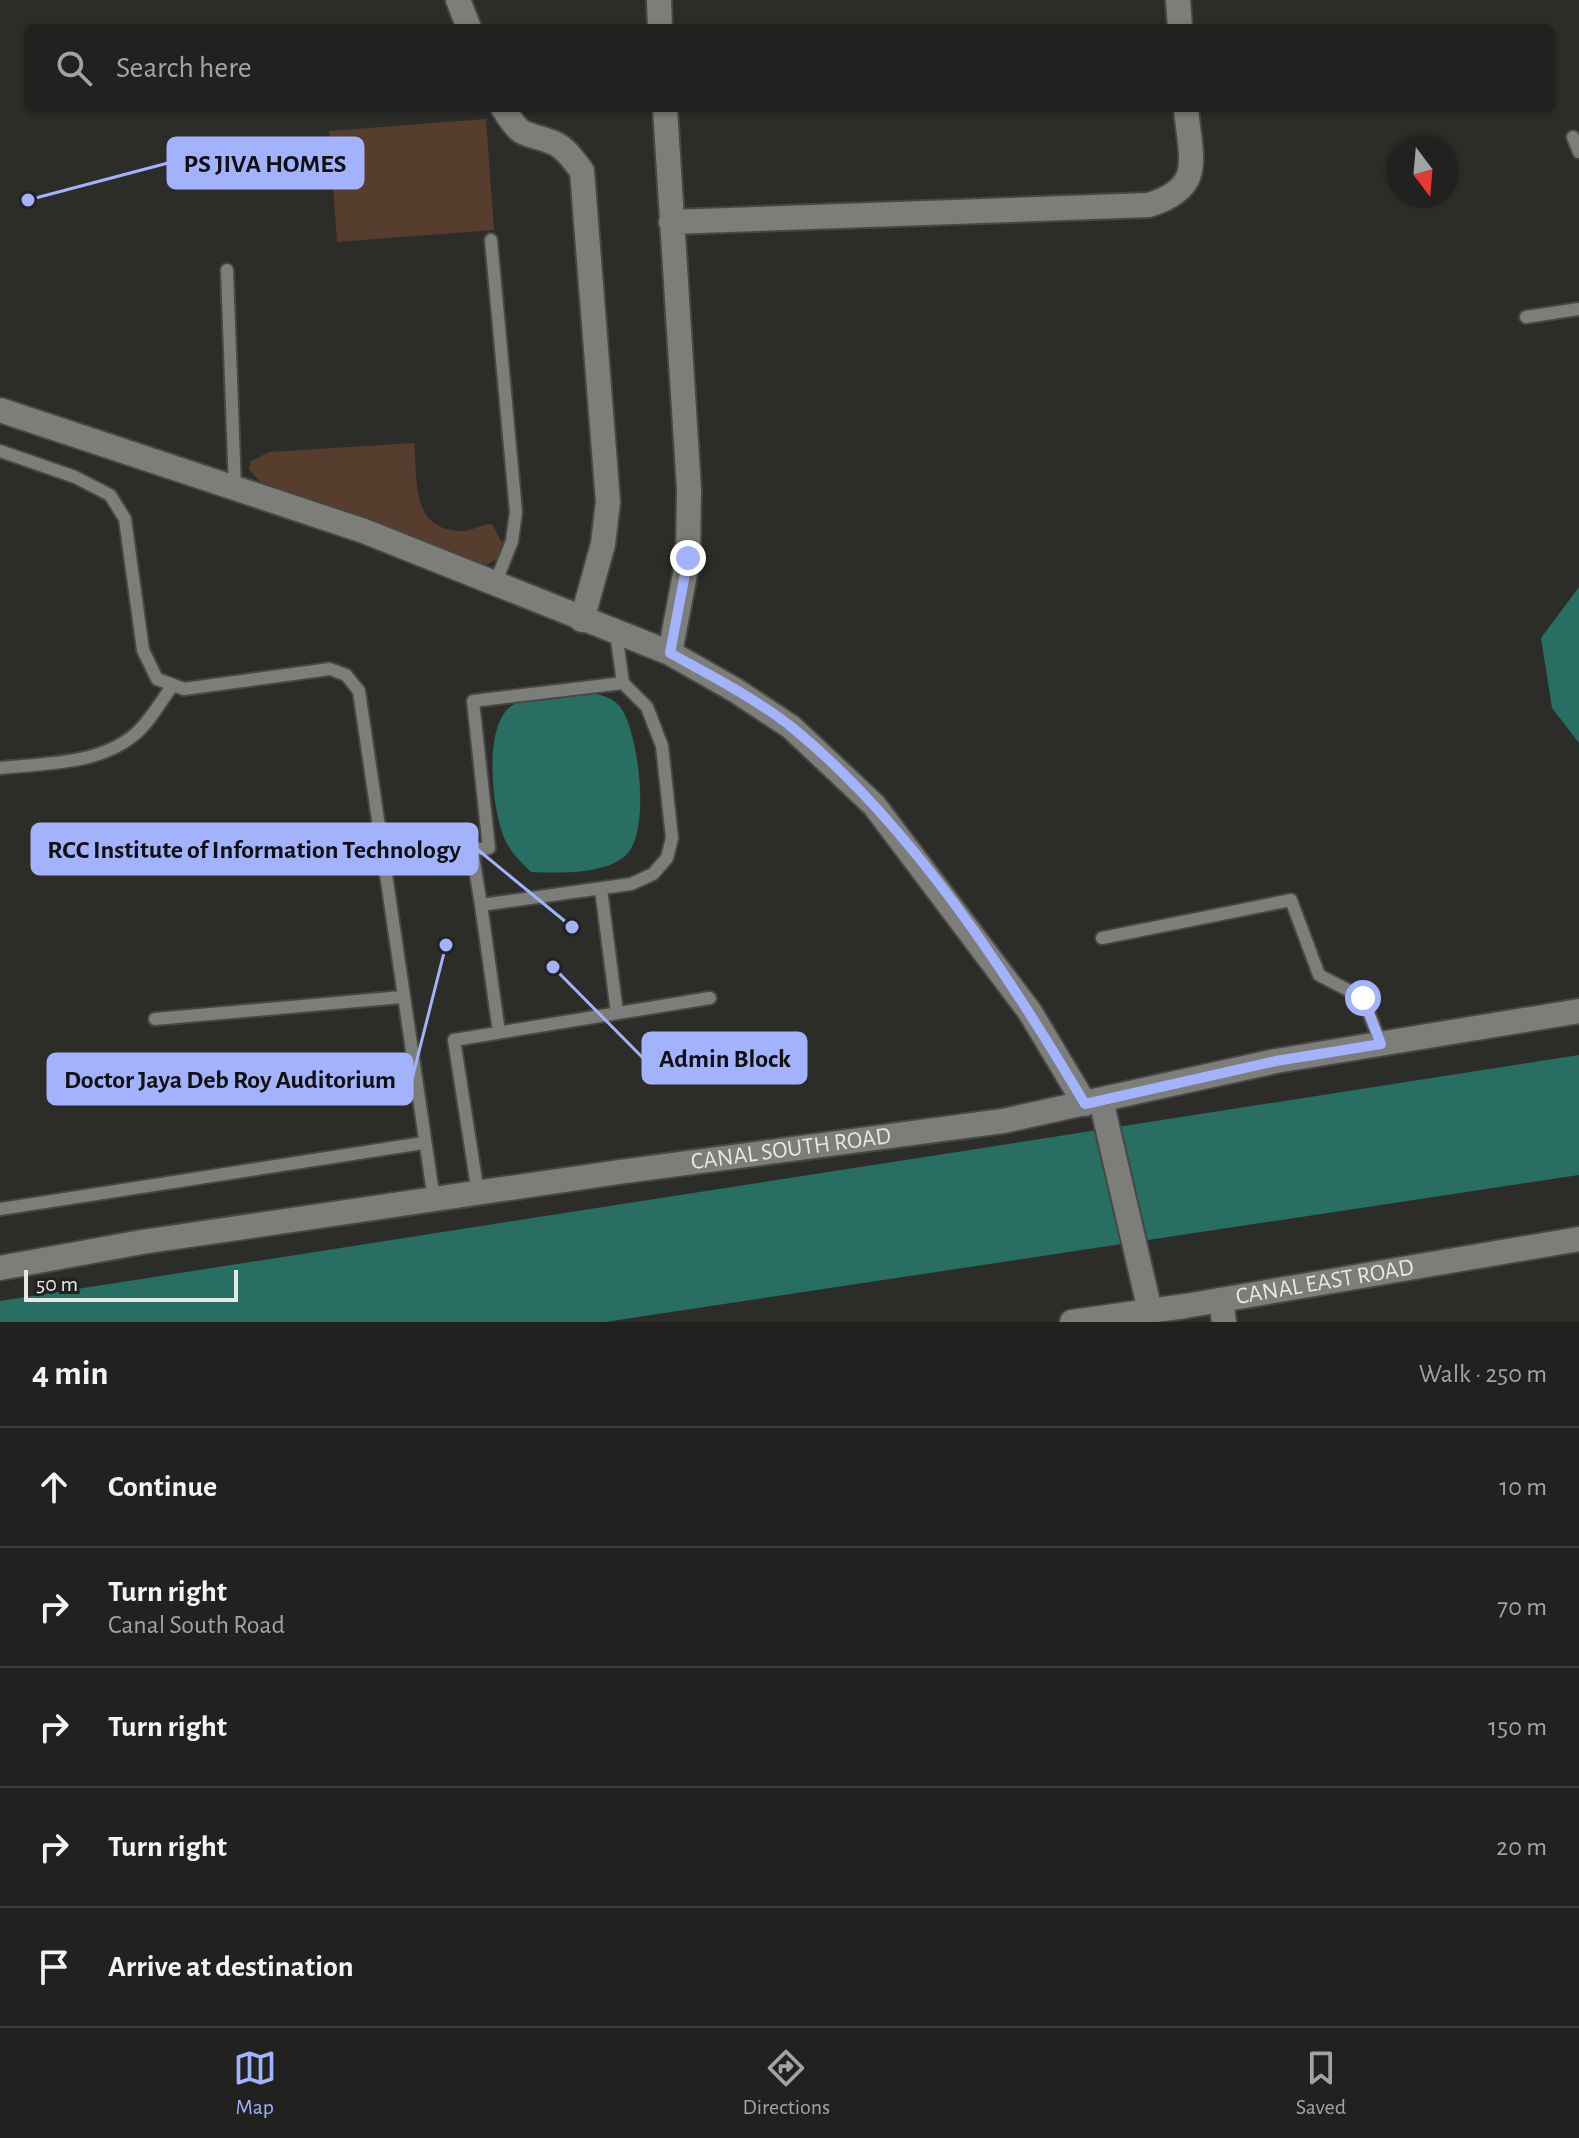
<!DOCTYPE html>
<html lang="en">
<head>
<meta charset="utf-8">
<style>
  :root { --surface:#21211f; --page:#292928; --text:#f1f3f6; --muted:#a2a3a4; --line:#3e3e3d; --accent:#a3b2fd }
  body { margin:0; font-family:"Alegreya Sans",sans-serif; background:var(--page); color:var(--text) }
  .compass { position:absolute; left:1387px; top:136px; width:72px; height:72px; border-radius:50%; background:var(--surface); box-shadow:0 2px 6px #0004; rotate:164deg }
  .scale { position:absolute; left:24px; bottom:20px; width:214px; box-sizing:border-box; padding-left:8px; border:4px solid #e7e7e5; border-top:0; font-size:22px; line-height:28px; white-space:nowrap; color:#e7e7e5; -webkit-text-stroke:6px #222220; paint-order:stroke }
  .stop { position:absolute; width:24px; height:24px; margin:-18px; border:6px solid #a3b2fd; border-radius:50%; background:#fff }
  .stop.end { background:#a3b2fd; border-color:#fff; box-shadow:0 2px 8px #0008 }
  .list { margin:0; padding:0; list-style:none }
  h2 { display:flex; justify-content:space-between; align-items:center; height:104px; margin:0; padding:0 32px; font-size:34px }
  h2 small { font-size:26px; font-weight:400; color:var(--muted) }
  .list li { display:grid; grid-template-columns:52px 1fr auto; gap:24px; align-items:center; box-sizing:border-box; height:120px; padding:0 32px; border-top:2px solid var(--line) }
  .list b { display:block; font-size:30px; white-space:nowrap }
  .list p { margin:0; font-size:26px; white-space:nowrap; color:var(--muted) }
  .list em { font-size:26px; font-style:normal; color:var(--muted) }
  .icon { flex:none; width:44px; height:44px; fill:none; stroke:currentColor; stroke-width:2; stroke-linecap:round; stroke-linejoin:round }
  .map { position:relative; flex:none; width:1579px; height:1322px; overflow:hidden }
  .search { position:absolute; background:var(--surface); box-shadow:0 2px 6px #0004; left:24px; right:24px; top:24px; height:88px; display:flex; align-items:center; gap:20px; box-sizing:border-box; padding:0 28px; border-radius:12px; color:var(--muted); font-size:30px }
  .sheet { height:704px; background:var(--surface) }
  nav { display:flex; justify-content:space-around; align-items:center; box-sizing:border-box; height:112px; border-top:2px solid var(--line); background:var(--surface); font-size:22px; color:var(--muted) }
  nav a { display:grid; justify-items:center; gap:4px }
  nav .on { color:var(--accent) }
  .map>svg:first-child { display:block }
</style>
</head>
<body>
<div class="map">
<svg width="1579" height="1322" viewBox="0 0 1579 1322">
  <rect width="100%" height="100%" fill="#2c2c29"/>
  <!-- green -->
  <path fill="#573d2d" d="M486 119 494 230 337 242 329 131Z
    M414 443C418 480 410 531 462 531 473 531 481 524 492 524L502 543 497 559 482 567 265 487 249 469 251 461 269 452Z"/>
  <!-- water -->
  <path fill="#286e62" d="M1579 587V743L1552 708 1541 638Z
    M583 691C596 694 613 696 621 708 639 734 651 832 626 855 605 875 559 873 531 872 519 860 507 849 502 832 492 803 484 728 510 707 528 693 562 694 583 691Z
    M1579 1055V1175L605 1322H0V1301Z"/>
  <g fill="none" stroke-linecap="round" stroke-linejoin="round">
    <!-- lane casing -->
    <g stroke="#474745" stroke-width="16">
      <path id="lane" d="M1573 137 1579 152
        M491 240 516 512 512 541 495 584
        M227 270 235 489
        M1526 317 1579 309
        M0 451 75 477 110 495 125 519 143 650 157 679 184 689 330 669 346 675 359 691 434 1200
        M616 633 623 683 647 707 662 746 672 838 667 858 653 874 631 884 481 905 472 850 489 848 473 701 623 683
        M0 768C44 763 98 765 134 735 149 723 161 701 173 685
        M601 889 617 1013
        M481 905 499 1032
        M1102 938 1291 900 1319 975 1363 998 1381 1044
        M155 1019 402 997
        M478 1193 454 1040 710 998
        M0 1209 423 1143"/>
    </g>
    <!-- street casing -->
    <g stroke="#474745" stroke-width="28">
      <path id="street" d="M458 0 469 28
        M659 0 660 28
        M1178 0 1180 28
        M503 108C524 142 523 130 554 143 566 148 574 161 582 171L608 502 603 544 582 620
        M665 108 689 489 688 558 670 653
        M671 222 1149 205C1206 187 1190 158 1186 108
        M1221 1300 1224 1322"/>
    </g>
    <!-- secondary casing -->
    <g stroke="#474745" stroke-width="28">
      <g id="secondary">
        <path d="M0 410 364 531 670 653 735 690 791 727 874 805 1030 1012 1085 1104"/>
        <path d="M1101 1100 1150 1311"/>
        <path id="s1" d="M0 1268 142 1242 619 1172 1003 1121 1276 1061 1579 1011"/>
        <path id="s2" d="M1072 1322 1185 1306 1579 1239"/>
      </g>
    </g>
    <!-- lane -->
    <use href="#lane" stroke="#7d7e7a" stroke-width="12"/>
    <!-- street -->
    <use href="#street" stroke="#7d7e7a" stroke-width="24"/>
    <!-- secondary -->
    <use href="#secondary" stroke="#7d7e7a" stroke-width="24"/>
  </g>
  <g fill="none" stroke-linecap="round" stroke-linejoin="round">
    <!-- route -->
    <path stroke="#a3b2fd" stroke-width="10" d="M688 558 670 653C711 676 757 699 794 729 911 825 1008 974 1085 1104L1276 1061 1381 1044 1363 998"/>
  </g>
  <g text-anchor="middle" dominant-baseline="central" stroke-width="6" stroke-linejoin="round" paint-order="stroke">
    <!-- street labels -->
    <g font-size="24" fill="#e7e7e5" stroke="#222220">
      <text stroke="none"><textPath href="#s1" startOffset="800">CANAL SOUTH ROAD</textPath></text>
      <text stroke="none"><textPath href="#s2" startOffset="256">CANAL EAST ROAD</textPath></text>
    </g>
  </g>
  <!-- callouts -->
  <path fill="none" stroke="#a3b2fd" stroke-width="3" d="M28 200L168 163M572 927L477 849M553 967L643 1058M446 945L412 1079"/>
  <g fill="#a3b2fd" stroke="#222220" stroke-width="3">
    <circle cx="28" cy="200" r="8"/>
    <circle cx="572" cy="927" r="8"/>
    <circle cx="553" cy="967" r="8"/>
    <circle cx="446" cy="945" r="8"/>
  </g>
  <g fill="#a3b2fd" stroke="#a3b2fd" stroke-width="3">
    <rect x="168" y="138" width="195" height="50" rx="8"/>
    <rect x="32" y="824" width="445" height="50" rx="8"/>
    <rect x="643" y="1033" width="163" height="50" rx="8"/>
    <rect x="48" y="1054" width="364" height="50" rx="8"/>
  </g>
  <g font-size="26" text-anchor="middle" font-weight="bold" fill="#111">
    <text x="265" y="172">PS JIVA HOMES</text>
    <text x="254" y="858">RCC Institute of Information Technology</text>
    <text x="725" y="1067">Admin Block</text>
    <text x="230" y="1088">Doctor Jaya Deb Roy Auditorium</text>
  </g>
</svg>
<svg class="compass" viewBox="-18 -18 36 36"><path d="M0-13l5 13h-10z" fill="#e53935"/><path d="M0 13l5-13h-10z" fill="#a2a3a4"/></svg>
<div class="scale">50 m</div>
<div class="stop" style="left:1363px;top:998px"></div>
<div class="stop end" style="left:688px;top:558px"></div>
<div class="search"><svg class="icon" aria-label="search" viewBox="0 0 24 24"><circle cx="10" cy="10" r="6"/><path d="M15 15l6 6"/></svg>Search here</div>
</div>
<section class="sheet">
<h2>4 min<small>Walk · 250 m</small></h2>
<ul class="list">
<li><svg class="icon" aria-label="ahead" viewBox="0 0 24 24"><path d="M12 20V5M6 11l6-6 6 6"/></svg><div><b>Continue</b></div><em>10 m</em></li>
<li><svg class="icon" aria-label="right" viewBox="0 0 24 24"><path d="M7 20v-9h11M14 6l5 5-5 5"/></svg><div><b>Turn right</b><p>Canal South Road</p></div><em>70 m</em></li>
<li><svg class="icon" aria-label="right" viewBox="0 0 24 24"><path d="M7 20v-9h11M14 6l5 5-5 5"/></svg><div><b>Turn right</b></div><em>150 m</em></li>
<li><svg class="icon" aria-label="right" viewBox="0 0 24 24"><path d="M7 20v-9h11M14 6l5 5-5 5"/></svg><div><b>Turn right</b></div><em>20 m</em></li>
<li><svg class="icon" aria-label="arrive" viewBox="0 0 24 24"><path d="M6 21V4h12l-3 4 3 4H6"/></svg><div><b>Arrive at destination</b></div></li>
</ul>
</section>
<nav>
<a class="on"><svg class="icon" aria-label="map" viewBox="0 0 24 24"><path d="M3 6l6-2 6 2 6-2v14l-6 2-6-2-6 2zM9 4v14M15 6v14"/></svg>Map</a>
<a><svg class="icon" aria-label="directions" viewBox="0 0 24 24"><path d="M12 3l9 9-9 9-9-9zM9 14v-3h6M13 9l2 2-2 2"/></svg>Directions</a>
<a><svg class="icon" aria-label="saved" viewBox="0 0 24 24"><path d="M7 4h10v16l-5-4-5 4z"/></svg>Saved</a>
</nav>
</body>
</html>
